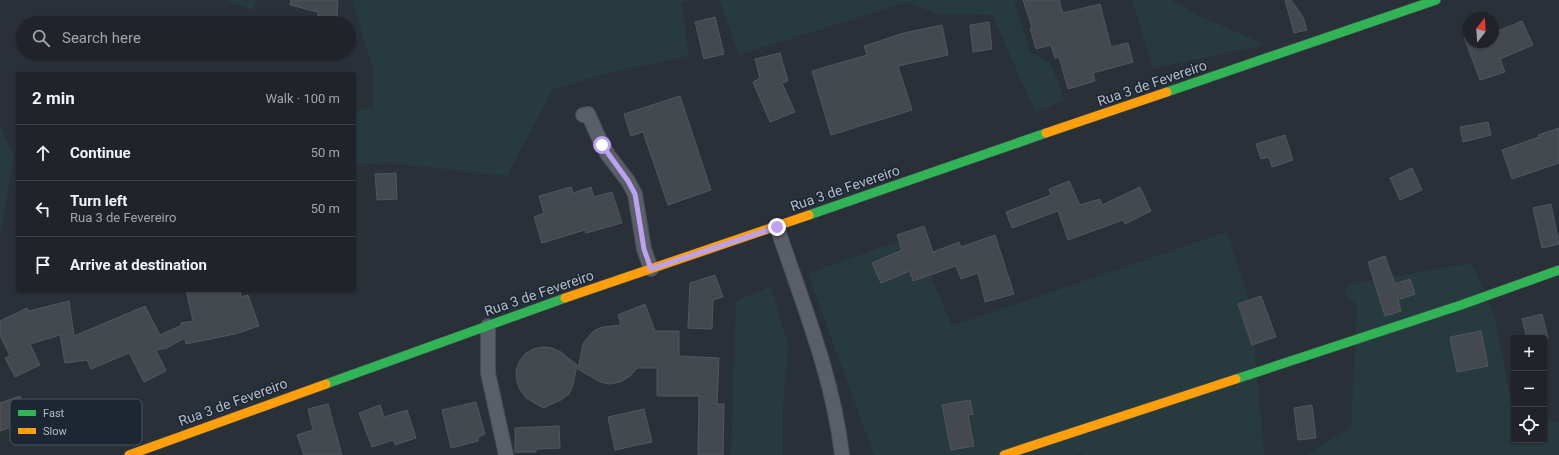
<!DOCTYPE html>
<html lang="en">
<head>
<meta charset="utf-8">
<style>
  :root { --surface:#20242a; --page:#282c32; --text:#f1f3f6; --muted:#a2a4a8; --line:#3d4147 }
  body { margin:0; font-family:Roboto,sans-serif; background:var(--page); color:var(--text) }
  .controls { position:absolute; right:12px; bottom:12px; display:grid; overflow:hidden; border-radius:4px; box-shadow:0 1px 3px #0004 }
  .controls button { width:36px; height:36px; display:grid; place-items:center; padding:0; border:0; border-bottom:1px solid var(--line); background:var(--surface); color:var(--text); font:20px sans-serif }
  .compass { position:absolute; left:1463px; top:12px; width:36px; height:36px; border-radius:50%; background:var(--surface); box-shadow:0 1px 3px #0004; rotate:17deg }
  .stop { position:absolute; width:12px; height:12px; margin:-9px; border:3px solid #bca0f2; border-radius:50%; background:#fff }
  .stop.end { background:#bca0f2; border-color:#fff; box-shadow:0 1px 4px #0008 }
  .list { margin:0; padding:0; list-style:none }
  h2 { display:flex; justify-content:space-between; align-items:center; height:52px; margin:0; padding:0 16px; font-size:17px }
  h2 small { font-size:13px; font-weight:400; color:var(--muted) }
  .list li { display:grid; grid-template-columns:26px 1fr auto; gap:12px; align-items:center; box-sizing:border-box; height:56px; padding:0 16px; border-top:1px solid var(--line) }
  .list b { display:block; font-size:15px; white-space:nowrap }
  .list p { margin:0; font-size:13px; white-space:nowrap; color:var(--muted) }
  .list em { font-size:13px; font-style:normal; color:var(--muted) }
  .icon { flex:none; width:22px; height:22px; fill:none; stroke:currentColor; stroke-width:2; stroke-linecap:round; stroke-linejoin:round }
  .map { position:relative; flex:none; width:1559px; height:455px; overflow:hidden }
  .search { position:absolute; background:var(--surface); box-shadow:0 1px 3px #0004; left:16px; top:16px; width:340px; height:44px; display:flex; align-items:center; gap:10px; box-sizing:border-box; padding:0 14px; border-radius:22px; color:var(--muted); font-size:15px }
  .panel { position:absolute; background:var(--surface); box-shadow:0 1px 3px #0004; left:16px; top:72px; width:340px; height:220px; border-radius:4px }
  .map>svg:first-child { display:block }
</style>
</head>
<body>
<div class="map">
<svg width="1559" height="455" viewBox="0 0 1559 455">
  <rect width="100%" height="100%" fill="#2a3038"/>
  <!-- green -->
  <path fill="#273a3e" d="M225 0H257L253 10Z
    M352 0H692L681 2 689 56 609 73 553 89 507 176 392 163 354 165V111L374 108 373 68Z
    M719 0H1014L1030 52 1051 65 1065 101 1035 112 992 15 936 14 907 2 739 55Z
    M1132 0H1172L1195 14 1266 45 1153 68Z
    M0 127 14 156 0 238Z
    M1227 232 1251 306 1264 455H1082V453L1076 455H874L808 274 914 235 952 326Z
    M1472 263 1495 318 1514 419V440H1544V421L1559 422V455H1306L1351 428 1357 306 1344 291 1352 284Z
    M771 287 788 345 783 406V455H731L736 301Z"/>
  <!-- building -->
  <path fill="#444950" stroke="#52575f" d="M291 0H338L337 17 318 16V12L290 5Z
    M1023 0H1059L1063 13 1100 4 1111 47 1128 43 1133 62 1093 73 1095 81 1068 89 1059 57 1055 58 1051 45 1036 49 1030 28 1032 27Z
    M1285 0H1291L1303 17 1307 30 1294 33Z
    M715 17 724 54 704 59 695 22Z
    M1522 21 1533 45 1500 59 1505 72 1480 80 1464 37 1469 35V42H1493V33Z
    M989 22 992 49 973 52 970 25Z
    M942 25 948 55 898 66 912 110 831 135 812 71 867 55 864 46 904 33Z
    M780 53 788 81 782 83 795 112 770 122 753 82 760 78 755 59Z
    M680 96 711 190 668 205 643 132 631 136 624 114Z
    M1488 122 1491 135 1463 142 1460 127Z
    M1559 128V163L1512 179 1502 150 1539 137 1538 135Z
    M1285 135 1293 160 1272 167 1269 157 1261 159 1256 144Z
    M1412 168 1422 190 1400 200 1390 178Z
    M396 173 397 199 377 200 375 174Z
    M1069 181 1080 205 1100 199 1102 205 1140 187 1151 211 1125 224 1123 220 1068 240 1058 211 1012 228 1006 212 1051 195 1049 189Z
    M571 187 573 193 591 187 594 197 612 192 622 223 586 233 585 230 542 243 534 217 544 213 539 196Z
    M1551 204 1559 244 1542 248 1533 208Z
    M924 226 933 252 959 242 961 247 995 235 1014 294 985 302 978 273 961 279 956 266 913 281 910 271 881 283 872 263 902 250 897 235Z
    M1385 256 1395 284 1410 279 1415 294 1398 300 1401 311 1385 316 1368 262Z
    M715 275 723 297 713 300 712 329 688 328 690 283Z
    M186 290H240L241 297 248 295 259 326 235 334 186 344 185 338 167 348 156 350 166 371 144 382 129 353 91 369 87 360 65 363 60 335 30 344 40 365 15 377 5 358 10 356 0 335V321L27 308 29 311 69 301 74 336 145 306 160 335 182 325 181 323 193 321Z
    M1261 296 1276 337 1252 345 1238 304Z
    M645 304 655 331H679V356L719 358 717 404H724L723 455H698L699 396H657V368H637L629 377 620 382 610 384 600 382 578 369 583 344 588 337 595 330 603 327 621 325 618 315Z
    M1542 314 1548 338H1527L1522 319Z
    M1481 331 1488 366 1457 372 1450 337Z
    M543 347 552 348 561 352 577 365 573 385 569 394 561 400 543 408 526 398 520 390 517 381 516 371 519 362 525 354 533 349Z
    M20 396 29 421 0 431V403Z
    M970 400 973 414 968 415 974 446 951 450 942 405Z
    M476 402 485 434 478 437V441L451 448 442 410Z
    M328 404 342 455H304L297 435 313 430 308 409Z
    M380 405 384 417 407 410 416 438 395 445 393 440 372 447 359 413Z
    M1312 405 1316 438 1298 440 1294 408Z
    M644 409 652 442 615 450 608 417Z
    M559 426 560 448 536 449V452H515V428Z"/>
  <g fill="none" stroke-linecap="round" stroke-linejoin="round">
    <!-- street casing -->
    <g stroke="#484c53" stroke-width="16">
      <path id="street" d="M583 115 588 114 598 136 608 155 628 181 635 194 644 249 651 269
        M777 227C802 302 833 376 842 455
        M488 326V373L506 455"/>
    </g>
    <!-- fast casing -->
    <g stroke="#484c53" stroke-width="10">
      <path id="fast" d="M1167 92 1436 0
        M809 215 1046 133
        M1236 379 1461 305 1559 270
        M326 384 565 298"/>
    </g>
    <!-- slow casing -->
    <g stroke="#484c53" stroke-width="10">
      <path id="slow" d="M1046 133 1167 92
        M565 298 809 215
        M129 455 326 384
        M1004 455 1236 379"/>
    </g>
    <!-- street -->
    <use href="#street" stroke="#5a5e66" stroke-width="14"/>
    <!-- fast -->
    <use href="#fast" stroke="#30b455" stroke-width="9"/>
    <!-- slow -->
    <use href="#slow" stroke="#ff9f0a" stroke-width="9"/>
  </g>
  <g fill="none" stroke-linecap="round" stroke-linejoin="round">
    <!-- route -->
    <path stroke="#bca0f2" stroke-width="5" d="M602 145 628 181 635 194 644 249 651 269 777 227"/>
  </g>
  <g text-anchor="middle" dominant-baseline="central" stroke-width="3" stroke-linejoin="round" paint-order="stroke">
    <!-- street labels -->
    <g font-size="14" fill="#b4bcc9" stroke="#1d2633">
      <text transform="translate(1152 83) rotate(-19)">Rua 3 de Fevereiro</text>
      <text transform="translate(845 188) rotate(-19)">Rua 3 de Fevereiro</text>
      <text transform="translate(539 293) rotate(-19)">Rua 3 de Fevereiro</text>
      <text transform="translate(233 402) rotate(-20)">Rua 3 de Fevereiro</text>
    </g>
  </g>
  <!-- legend -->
  <rect x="10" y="399" width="132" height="46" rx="6" fill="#1d2633" stroke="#4a5360" stroke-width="1"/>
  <rect x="18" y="410" width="18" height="6" fill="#30b455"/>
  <rect x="18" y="428" width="18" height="6" fill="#ff9f0a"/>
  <g font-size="11" fill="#b4bcc9">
    <text x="43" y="417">Fast</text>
    <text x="43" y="435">Slow</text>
  </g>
</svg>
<div class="controls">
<button>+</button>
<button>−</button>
<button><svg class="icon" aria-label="locate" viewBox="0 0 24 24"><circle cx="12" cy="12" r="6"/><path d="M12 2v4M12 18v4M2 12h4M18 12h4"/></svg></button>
</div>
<svg class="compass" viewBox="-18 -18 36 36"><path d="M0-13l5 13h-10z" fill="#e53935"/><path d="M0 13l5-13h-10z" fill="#a2a4a8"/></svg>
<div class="stop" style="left:602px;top:145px"></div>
<div class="stop end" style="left:777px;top:227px"></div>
<div class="search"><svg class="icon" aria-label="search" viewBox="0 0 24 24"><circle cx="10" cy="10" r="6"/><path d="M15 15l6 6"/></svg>Search here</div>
<section class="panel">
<h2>2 min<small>Walk · 100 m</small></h2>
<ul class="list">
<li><svg class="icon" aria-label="ahead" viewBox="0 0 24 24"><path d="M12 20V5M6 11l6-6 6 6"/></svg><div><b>Continue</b></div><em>50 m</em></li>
<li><svg class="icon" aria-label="left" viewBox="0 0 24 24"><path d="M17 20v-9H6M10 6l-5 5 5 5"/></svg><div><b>Turn left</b><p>Rua 3 de Fevereiro</p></div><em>50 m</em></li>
<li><svg class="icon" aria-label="arrive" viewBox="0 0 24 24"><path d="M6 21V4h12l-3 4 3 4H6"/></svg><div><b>Arrive at destination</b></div></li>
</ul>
</section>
</div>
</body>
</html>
